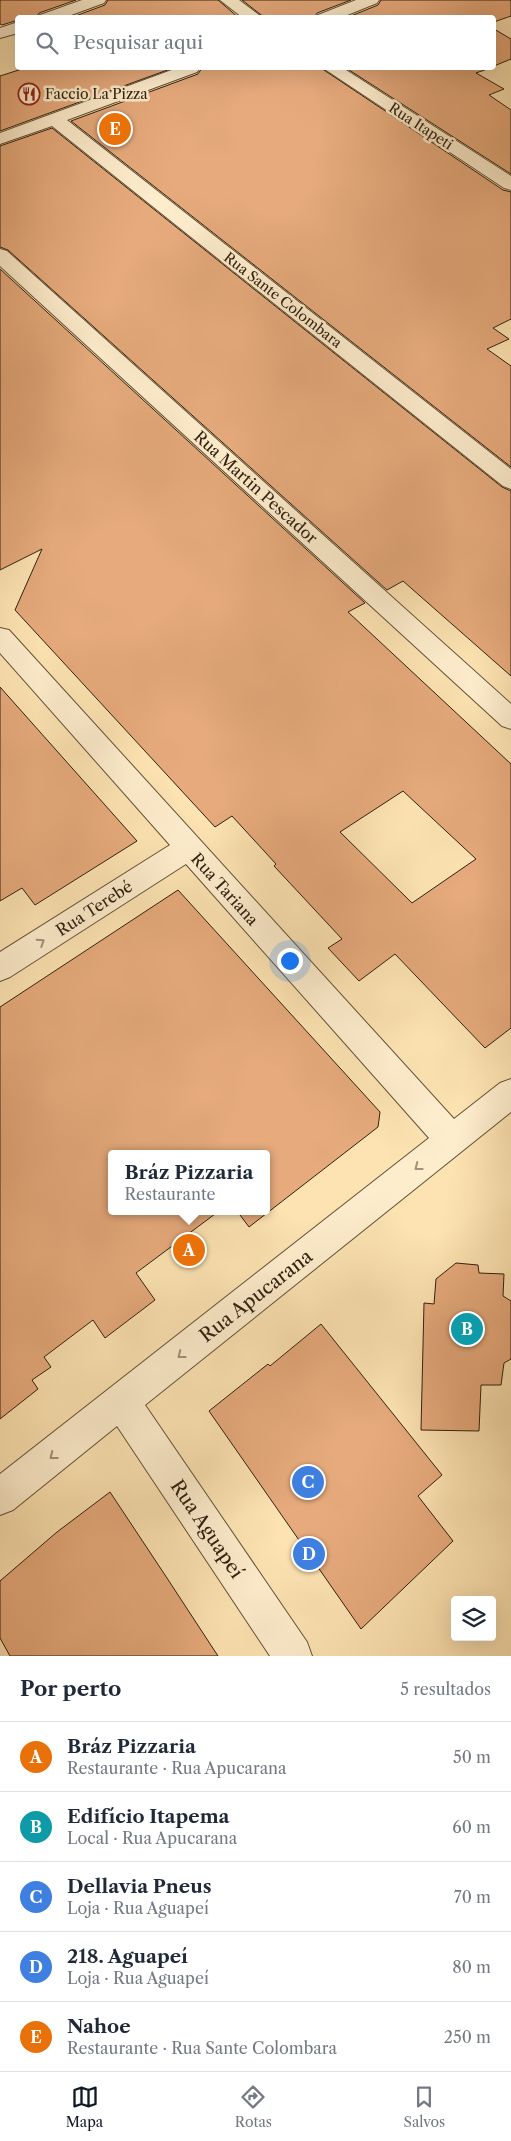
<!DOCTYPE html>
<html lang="pt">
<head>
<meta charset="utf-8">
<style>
  :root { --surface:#fff; --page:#f6f6f7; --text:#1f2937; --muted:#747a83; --line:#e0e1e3; --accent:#111827 }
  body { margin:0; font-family:"Libre Caslon Text",serif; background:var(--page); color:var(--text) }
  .controls { position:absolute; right:15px; bottom:15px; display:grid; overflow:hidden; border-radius:5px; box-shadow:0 5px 20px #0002 }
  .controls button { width:45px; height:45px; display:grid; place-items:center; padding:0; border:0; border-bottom:1px solid var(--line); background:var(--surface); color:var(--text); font:25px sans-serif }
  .you { position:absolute; left:289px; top:960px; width:18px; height:18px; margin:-12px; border:4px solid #fff; border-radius:50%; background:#1a73e8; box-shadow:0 0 0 8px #1a73e833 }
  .badge { display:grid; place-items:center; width:32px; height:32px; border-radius:50%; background:var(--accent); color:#fff; font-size:16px; font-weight:700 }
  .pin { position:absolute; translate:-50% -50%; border:2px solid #fff; box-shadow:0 1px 5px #0006 }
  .popup { position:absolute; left:108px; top:1150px; width:162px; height:65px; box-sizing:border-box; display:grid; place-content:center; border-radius:5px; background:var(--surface); filter:drop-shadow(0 1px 4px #0005); font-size:16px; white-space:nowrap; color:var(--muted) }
  .popup b { font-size:19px; color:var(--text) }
  .popup::after { content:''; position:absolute; left:50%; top:100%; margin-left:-10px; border:10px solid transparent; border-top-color:var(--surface) }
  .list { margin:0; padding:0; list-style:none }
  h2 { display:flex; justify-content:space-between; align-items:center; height:65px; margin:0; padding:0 20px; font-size:21px }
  h2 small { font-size:16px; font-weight:400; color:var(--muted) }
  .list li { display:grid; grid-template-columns:32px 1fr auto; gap:15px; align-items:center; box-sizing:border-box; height:70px; padding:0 20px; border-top:1px solid var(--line) }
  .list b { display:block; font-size:19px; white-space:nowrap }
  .list p { margin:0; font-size:16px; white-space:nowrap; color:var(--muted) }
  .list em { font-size:16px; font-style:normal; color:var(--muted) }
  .icon { flex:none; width:28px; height:28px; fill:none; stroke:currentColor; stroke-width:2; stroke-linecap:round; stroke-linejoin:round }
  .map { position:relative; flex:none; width:511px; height:1656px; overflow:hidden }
  .search { position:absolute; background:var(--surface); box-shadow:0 5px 20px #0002; left:15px; right:15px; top:15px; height:55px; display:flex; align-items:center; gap:12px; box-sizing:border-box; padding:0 18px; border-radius:5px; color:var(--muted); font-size:19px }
  .sheet { height:415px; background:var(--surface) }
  nav { display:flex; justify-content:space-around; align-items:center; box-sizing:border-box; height:70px; border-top:1px solid var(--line); background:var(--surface); font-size:14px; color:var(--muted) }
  nav a { display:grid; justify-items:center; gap:2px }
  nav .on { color:var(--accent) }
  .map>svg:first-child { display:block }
</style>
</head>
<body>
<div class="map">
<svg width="511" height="1656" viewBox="0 0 511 1656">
  <rect width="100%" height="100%" fill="#fde3b2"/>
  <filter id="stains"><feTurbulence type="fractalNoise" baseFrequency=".004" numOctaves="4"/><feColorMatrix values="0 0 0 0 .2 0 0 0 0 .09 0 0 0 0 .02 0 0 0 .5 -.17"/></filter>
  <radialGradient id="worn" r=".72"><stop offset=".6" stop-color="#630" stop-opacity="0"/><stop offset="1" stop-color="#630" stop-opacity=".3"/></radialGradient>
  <!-- building -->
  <path fill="#e6aa7c" stroke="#302010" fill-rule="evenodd" d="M0 0H76L39 13 36 18H18V20L2 25 0 24Z
    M108 0H218L239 18H70L105 5Z
    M242 0H351L317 13 314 18H265Z
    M381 0H511V16L494 22V18H346L378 5Z
    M494 29 511 39V59L494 66Z
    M25 68H173L0 131V76Z
    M202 68H321L503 190 511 192V319L493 328 509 339 487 349 511 366V467L71 121 198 74Z
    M346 68H490L476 73 504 89 489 95 511 110V174Z
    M52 128 502 487 511 491V676L403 581 387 590 8 250 0 247V146Z
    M0 269 365 603 348 612 511 764V1028L485 1048 395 954 359 981 328 948 342 939 274 866 276 864 232 816 215 827 15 610 42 549 0 570ZM403 791 476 859 412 903 340 832Z
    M0 687 137 841 35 905 22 888 0 901Z
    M178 890 380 1112 378 1127 249 1227 237 1211H266V1154H112V1211H219L136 1273 155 1300 105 1338 93 1320 44 1357 51 1367 32 1380 38 1389 0 1419V1007Z
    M456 1263 478 1265 479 1273 504 1274 503 1296 511 1301V1359L504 1363 501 1385H481L479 1431 421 1430 424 1303 434 1304 436 1279Z
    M321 1324 442 1475 418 1496 453 1541 361 1629 209 1411 268 1364 270 1366Z
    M110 1492 165 1575 218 1656H10L0 1638V1581L57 1532Z"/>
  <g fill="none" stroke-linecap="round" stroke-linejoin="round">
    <!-- minor casing -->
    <g stroke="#635138" stroke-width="2">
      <path id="minor" d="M82 0H106L104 3 63 18H38L40 15Z
        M220 0H239L263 18H243Z
        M356 0H379L377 3 340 18H316L318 15Z
        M18 22V33L0 38V28Z
        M177 68H200L197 72 67 120 511 469V489L503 486 52 126 0 144V133Z
        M323 68H343L511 176V190L504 188Z
        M0 249 7 251 511 704V729L502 726 0 266Z
        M0 628 9 630 454 1119 500 1083 511 1079V1112L145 1405 307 1642 312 1656H270L117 1426 13 1510 0 1515V1474L429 1138 186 864 10 977 0 981V952L170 845 0 653Z"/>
    </g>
    <!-- minor -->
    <use href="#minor" fill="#feedcd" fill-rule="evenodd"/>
  </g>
  <!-- one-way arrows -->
  <defs><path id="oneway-chevron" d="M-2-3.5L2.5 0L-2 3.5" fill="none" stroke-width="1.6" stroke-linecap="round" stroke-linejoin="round" transform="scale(1.25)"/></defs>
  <g stroke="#a19178">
    <use href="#oneway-chevron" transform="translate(41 942) rotate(-33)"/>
    <use href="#oneway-chevron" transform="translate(418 1167) rotate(142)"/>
    <use href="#oneway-chevron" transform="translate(181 1355) rotate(142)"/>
    <use href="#oneway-chevron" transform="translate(53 1456) rotate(142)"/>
  </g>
  <!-- icons -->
  <defs>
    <g id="restaurant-ring" transform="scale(1.125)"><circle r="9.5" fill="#feedcd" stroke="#8f2418" stroke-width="1.5"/><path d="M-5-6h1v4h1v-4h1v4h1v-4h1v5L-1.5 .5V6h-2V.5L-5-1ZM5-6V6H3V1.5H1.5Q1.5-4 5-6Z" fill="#8f2418"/></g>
  </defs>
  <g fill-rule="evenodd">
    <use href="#restaurant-ring" x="29" y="94"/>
  </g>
  <g text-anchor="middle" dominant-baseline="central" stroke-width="5" stroke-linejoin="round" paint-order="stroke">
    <!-- far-poi labels -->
    <g font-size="14" fill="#302010" stroke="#feedcd" text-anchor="start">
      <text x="45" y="94">Faccio La Pizza</text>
    </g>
    <!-- far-street labels -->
    <g font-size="14" fill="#302010" stroke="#feedcd">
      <text transform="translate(421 126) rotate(33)">Rua Itapeti</text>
      <text transform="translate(283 300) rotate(38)">Rua Sante Colombara</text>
    </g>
    <!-- street labels -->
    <g font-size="16" fill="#302010" stroke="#feedcd">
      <text transform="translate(256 487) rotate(42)">Rua Martin Pescador</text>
      <text transform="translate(225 889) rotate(48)">Rua Tariana</text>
      <text transform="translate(94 908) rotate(-33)">Rua Terebé</text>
    </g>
    <!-- near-street labels -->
    <g font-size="19" fill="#302010" stroke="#feedcd">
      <text transform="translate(256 1296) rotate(-38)">Rua Apucarana</text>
      <text transform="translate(207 1529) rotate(56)">Rua Aguapeí</text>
    </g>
  </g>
  <rect width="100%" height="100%" filter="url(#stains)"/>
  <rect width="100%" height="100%" fill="url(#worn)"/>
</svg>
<div class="controls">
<button><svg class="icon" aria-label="layers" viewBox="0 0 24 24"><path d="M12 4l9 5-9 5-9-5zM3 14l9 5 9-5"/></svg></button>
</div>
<div class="you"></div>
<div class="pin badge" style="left:189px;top:1250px;background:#e8710a">A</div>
<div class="popup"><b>Bráz Pizzaria</b>Restaurante</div>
<div class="pin badge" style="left:467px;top:1329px;background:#0f9aa8">B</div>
<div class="pin badge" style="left:308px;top:1482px;background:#3f7fe0">C</div>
<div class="pin badge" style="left:309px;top:1554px;background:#3f7fe0">D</div>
<div class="pin badge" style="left:115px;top:129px;background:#e8710a">E</div>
<div class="search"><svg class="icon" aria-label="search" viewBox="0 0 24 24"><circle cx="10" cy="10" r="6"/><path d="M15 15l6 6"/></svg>Pesquisar aqui</div>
</div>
<section class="sheet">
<h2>Por perto<small>5 resultados</small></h2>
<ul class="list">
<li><span class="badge" style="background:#e8710a">A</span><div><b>Bráz Pizzaria</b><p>Restaurante · Rua Apucarana</p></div><em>50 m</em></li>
<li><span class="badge" style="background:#0f9aa8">B</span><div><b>Edifício Itapema</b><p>Local · Rua Apucarana</p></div><em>60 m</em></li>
<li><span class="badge" style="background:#3f7fe0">C</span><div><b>Dellavia Pneus</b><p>Loja · Rua Aguapeí</p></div><em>70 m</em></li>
<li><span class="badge" style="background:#3f7fe0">D</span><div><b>218. Aguapeí</b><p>Loja · Rua Aguapeí</p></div><em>80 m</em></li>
<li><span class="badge" style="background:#e8710a">E</span><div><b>Nahoe</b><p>Restaurante · Rua Sante Colombara</p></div><em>250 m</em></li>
</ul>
</section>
<nav>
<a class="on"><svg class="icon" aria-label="map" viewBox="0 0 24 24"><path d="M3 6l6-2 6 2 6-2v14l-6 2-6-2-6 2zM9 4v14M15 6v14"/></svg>Mapa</a>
<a><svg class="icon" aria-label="directions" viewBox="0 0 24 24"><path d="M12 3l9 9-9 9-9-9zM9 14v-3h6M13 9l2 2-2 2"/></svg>Rotas</a>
<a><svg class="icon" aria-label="saved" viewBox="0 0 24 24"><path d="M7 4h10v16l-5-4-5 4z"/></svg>Salvos</a>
</nav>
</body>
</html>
